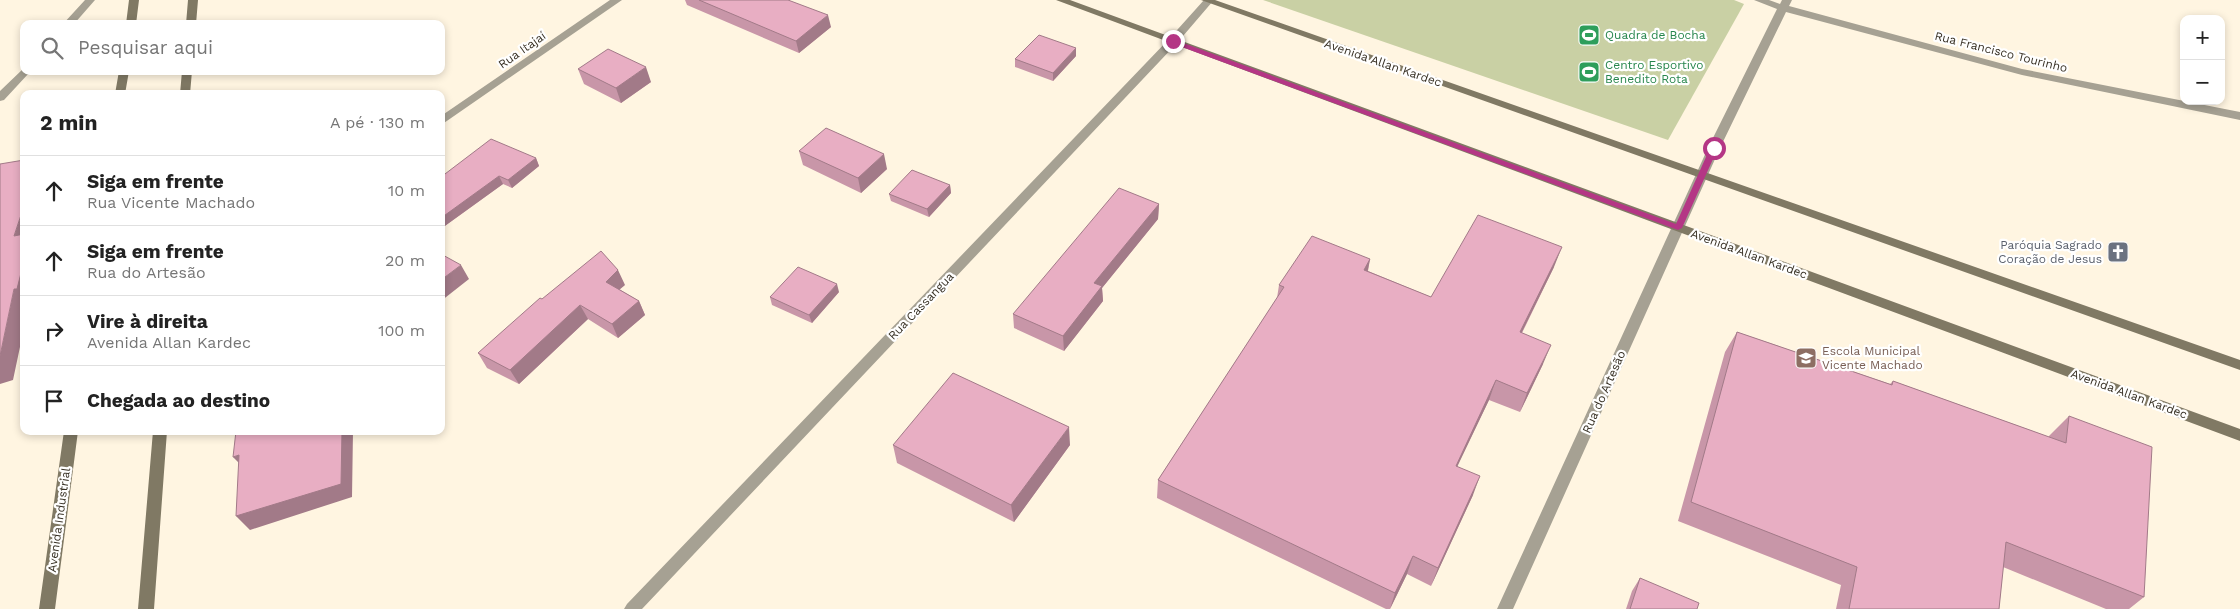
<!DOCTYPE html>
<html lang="pt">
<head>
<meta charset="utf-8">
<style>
  :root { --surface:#fff; --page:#f6f6f6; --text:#222; --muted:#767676; --line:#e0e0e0 }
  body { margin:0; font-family:"Work Sans",sans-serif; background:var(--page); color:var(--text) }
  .controls { position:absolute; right:15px; top:15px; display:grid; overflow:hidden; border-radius:10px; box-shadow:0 2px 8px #0003 }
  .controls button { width:45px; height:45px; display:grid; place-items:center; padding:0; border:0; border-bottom:1px solid var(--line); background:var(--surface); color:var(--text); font:25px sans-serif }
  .stop { position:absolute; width:15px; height:15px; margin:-11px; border:4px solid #b43685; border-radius:50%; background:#fff }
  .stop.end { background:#b43685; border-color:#fff; box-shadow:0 1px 5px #0008 }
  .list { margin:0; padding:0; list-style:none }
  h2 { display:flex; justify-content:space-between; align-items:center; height:65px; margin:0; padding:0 20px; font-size:21px }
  h2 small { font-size:16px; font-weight:400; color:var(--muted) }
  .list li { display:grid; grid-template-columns:32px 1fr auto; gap:15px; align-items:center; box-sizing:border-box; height:70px; padding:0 20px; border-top:1px solid var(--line) }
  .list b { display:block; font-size:19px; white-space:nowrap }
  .list p { margin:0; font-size:16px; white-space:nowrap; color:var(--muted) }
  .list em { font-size:16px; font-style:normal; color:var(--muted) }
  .icon { flex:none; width:28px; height:28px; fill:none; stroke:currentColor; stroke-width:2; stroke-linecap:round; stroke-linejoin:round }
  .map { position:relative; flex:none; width:2240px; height:609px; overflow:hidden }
  .search { position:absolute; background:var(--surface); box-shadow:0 2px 8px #0003; left:20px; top:20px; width:425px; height:55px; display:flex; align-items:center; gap:12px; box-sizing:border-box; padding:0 18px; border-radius:10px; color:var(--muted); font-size:19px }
  .panel { position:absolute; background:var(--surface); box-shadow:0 2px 8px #0003; left:20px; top:90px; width:425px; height:345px; border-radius:10px }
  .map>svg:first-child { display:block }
</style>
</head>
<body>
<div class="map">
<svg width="2240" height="609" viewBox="0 0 2240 609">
  <rect width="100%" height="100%" fill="#fff5e1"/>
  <!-- green -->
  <path fill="#c9d0a4" d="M1263 0H1734L1744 4 1668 140Z"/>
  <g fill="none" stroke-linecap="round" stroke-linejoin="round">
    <!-- street -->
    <path fill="#a6a193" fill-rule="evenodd" d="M85 0H95L74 24H63Z
      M610 0H622L441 125V116Z
      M1204 0 1213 1 1177 43 642 609H624L627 604 1169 39Z
      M1754 0H1769L1780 4 1782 0H1792L1789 6 2022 69 2240 112V120L2022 75 1786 12 1720 148 1513 609H1497L1708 148 1777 9Z
      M24 68V71H30L29 73 4 100 0 101V91Z"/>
    <!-- secondary -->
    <path fill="#807964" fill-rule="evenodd" d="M129 0H139L136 24H126Z
      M188 0H198L196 24H186Z
      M1056 0H1070L2240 429V441Z
      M1201 0H1215L2240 360V370Z
      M119 71H129L125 94H115Z
      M182 71H192L190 94H180Z
      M64 431H78L55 609H39Z
      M153 431H167L154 609H138Z"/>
  </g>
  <!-- wall -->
  <path fill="#c896a8" d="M685 0H788L831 27 799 53 687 5Z
    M1076 56 1053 81 1015 67V59Z
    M578 69 651 82 621 103 584 84Z
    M799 151 887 169 861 193 803 165Z
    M536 158 539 166 512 188 503 184 442 228H441V177Z
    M950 185 951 193 929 217 891 201 889 194Z
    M1159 204 1158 219 1102 288 1103 301 1064 351 1014 328 1013 314Z
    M1370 259 1368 271 1431 297 1554 267 1522 333 1543 364 1520 412 1489 400 1457 466 1473 495 1431 586 1407 574 1390 609H1386L1157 498 1158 480 1277 298 1279 285Z
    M625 285 619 289 639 301 645 315 618 338 588 319 519 384 487 368 478 353Z
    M839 292 812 323 772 305 770 297Z
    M1737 332 1890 384 1893 381 2049 437V436L2069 416 2144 597 2129 609H2106L2003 567 1999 609H1836L1841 585 1678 521 1725 352Z
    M893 445H1070L1014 522 897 463Z
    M1640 578 1697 609H1626L1632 591Z"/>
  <!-- shaded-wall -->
  <path fill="#a27a88" d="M828 15 831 27 799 53 796 41Z
    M1076 48V56L1053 81V73Z
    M646 67 651 82 621 103 616 88Z
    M884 154 887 169 861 193 858 178Z
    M536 158 539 166 512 188 508 180Z
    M499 176 503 184 442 228 441 226V218Z
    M950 185 951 193 929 217 927 209Z
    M1159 204 1158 219 1102 288 1103 301 1064 351 1063 336 1094 283Z
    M24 206V246L14 236Z
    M1562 247 1554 267 1512 352 1520 332Z
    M1370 259 1366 279 1364 270Z
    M24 261V328L13 380 0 384V356L14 289Z
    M461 265 469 279 441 301V280Z
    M618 270 625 285 612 296 606 282Z
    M837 284 839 292 812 323 809 315Z
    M639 301 645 315 618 338 612 324Z
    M580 305 588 319 519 384 510 370Z
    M1551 345 1543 364 1520 412 1527 393Z
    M1496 380 1489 400 1449 484 1456 466Z
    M1069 427 1070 445 1014 522 1011 505Z
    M342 431H353L352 497 250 530 236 516Z
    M239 455 246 470 233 457Z
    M1480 476 1473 495 1431 586 1438 568Z
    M1413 556 1407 574 1390 609 1395 593Z"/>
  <!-- building -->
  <path fill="#e8aec3" stroke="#a27a88" d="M699 0H788L828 15 796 41Z
    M1039 35 1076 48 1053 73 1015 59Z
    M608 49 646 67 616 88 578 69Z
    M826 128 884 154 858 178 799 151Z
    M491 139 536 158 508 180 499 176 441 218V177Z
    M24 160V206L14 236 24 234V261L17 289H14L0 356V164Z
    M912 170 950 185 927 209 889 194Z
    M1119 188 1159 204 1094 283 1102 286 1063 336 1013 314Z
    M1478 215 1562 247 1520 332 1551 345 1527 393 1496 380 1456 466 1480 476 1438 568 1413 556 1395 593 1158 480 1284 287 1279 285 1312 236 1370 259 1364 270 1431 297Z
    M601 251 618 270 606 282 639 301 612 324 580 305 510 370 478 353 540 298 542 299Z
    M441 254 461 265 441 280Z
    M798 267 837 284 809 315 770 297Z
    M1737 332 1892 385 1893 381 2066 443 2069 416 2152 447 2144 597 2006 542 1999 609H1849L1857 567 1691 502Z
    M953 373 1069 427 1011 505 893 445Z
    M236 431H342L341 484 236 516 239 455 233 457Z
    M1640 578 1699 603 1697 609H1630Z"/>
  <!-- route -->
  <path fill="#b43685" d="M1171 40H1175L1676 224 1710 148 1714 146 1718 148 1682 228 1678 230 1171 43Z"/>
  <!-- icons -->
  <defs>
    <g id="stadium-square" transform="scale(1.125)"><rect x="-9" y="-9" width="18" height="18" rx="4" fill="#2e9e5b" stroke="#fff"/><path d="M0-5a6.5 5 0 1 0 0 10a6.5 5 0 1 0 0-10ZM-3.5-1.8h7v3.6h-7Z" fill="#fff"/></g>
    <g id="church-square" transform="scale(1.125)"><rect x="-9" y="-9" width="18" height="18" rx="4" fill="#6b7280" stroke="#fff"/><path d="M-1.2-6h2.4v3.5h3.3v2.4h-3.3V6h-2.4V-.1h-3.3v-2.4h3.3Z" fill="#fff"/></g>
    <g id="school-square" transform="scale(1.125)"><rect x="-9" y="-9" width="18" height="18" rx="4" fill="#8d6e63" stroke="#fff"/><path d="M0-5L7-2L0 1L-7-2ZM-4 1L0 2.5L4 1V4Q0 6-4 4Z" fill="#fff"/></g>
  </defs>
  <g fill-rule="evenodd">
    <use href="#stadium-square" x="1589" y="35"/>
    <use href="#stadium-square" x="1589" y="72"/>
    <use href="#church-square" x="2118" y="252"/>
    <use href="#school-square" x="1806" y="358"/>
  </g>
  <g text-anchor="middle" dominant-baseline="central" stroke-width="4.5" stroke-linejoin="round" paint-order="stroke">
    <!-- leisure labels -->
    <g font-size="12" fill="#27864d" stroke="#fff" text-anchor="start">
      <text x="1605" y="35">Quadra de Bocha</text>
      <text x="1605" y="65">Centro Esportivo<tspan x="1605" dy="14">Benedito Rota</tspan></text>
    </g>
    <!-- street labels -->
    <g font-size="12" fill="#373024" stroke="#fff">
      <text transform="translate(522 50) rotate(-35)">Rua Itajaí</text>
      <text transform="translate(2001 52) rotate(14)">Rua Francisco Tourinho</text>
      <text transform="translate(1383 63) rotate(19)">Avenida Allan Kardec</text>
      <text transform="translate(1749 254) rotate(20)">Avenida Allan Kardec</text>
      <text transform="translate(921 306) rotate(-46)">Rua Cassangua</text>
      <text transform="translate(1604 392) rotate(-66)">Rua do Artesão</text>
      <text transform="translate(2129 394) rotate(20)">Avenida Allan Kardec</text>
      <text transform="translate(59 520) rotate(-82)">Avenida Industrial</text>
    </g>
    <!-- worship labels -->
    <g font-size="12" fill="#5b616d" stroke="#fff" text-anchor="end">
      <text x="2102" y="245">Paróquia Sagrado<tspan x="2102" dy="14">Coração de Jesus</tspan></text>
    </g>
    <!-- education labels -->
    <g font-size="12" fill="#785e54" stroke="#fff" text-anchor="start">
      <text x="1822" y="351">Escola Municipal<tspan x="1822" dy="14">Vicente Machado</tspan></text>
    </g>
  </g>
</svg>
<div class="controls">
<button>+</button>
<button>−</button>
</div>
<div class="stop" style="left:1714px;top:148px"></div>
<div class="stop end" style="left:1173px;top:41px"></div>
<div class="search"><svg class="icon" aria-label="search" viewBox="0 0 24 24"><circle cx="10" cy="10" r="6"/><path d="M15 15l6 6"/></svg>Pesquisar aqui</div>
<section class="panel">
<h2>2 min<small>A pé · 130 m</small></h2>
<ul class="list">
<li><svg class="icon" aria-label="ahead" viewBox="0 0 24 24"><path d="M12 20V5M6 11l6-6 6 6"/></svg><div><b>Siga em frente</b><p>Rua Vicente Machado</p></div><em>10 m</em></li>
<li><svg class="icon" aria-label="ahead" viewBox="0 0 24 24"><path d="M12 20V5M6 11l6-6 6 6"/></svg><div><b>Siga em frente</b><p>Rua do Artesão</p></div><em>20 m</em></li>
<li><svg class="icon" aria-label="right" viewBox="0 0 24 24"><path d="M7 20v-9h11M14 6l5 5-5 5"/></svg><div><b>Vire à direita</b><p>Avenida Allan Kardec</p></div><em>100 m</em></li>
<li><svg class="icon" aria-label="arrive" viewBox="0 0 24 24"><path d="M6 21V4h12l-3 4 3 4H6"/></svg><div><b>Chegada ao destino</b></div></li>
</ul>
</section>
</div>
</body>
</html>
